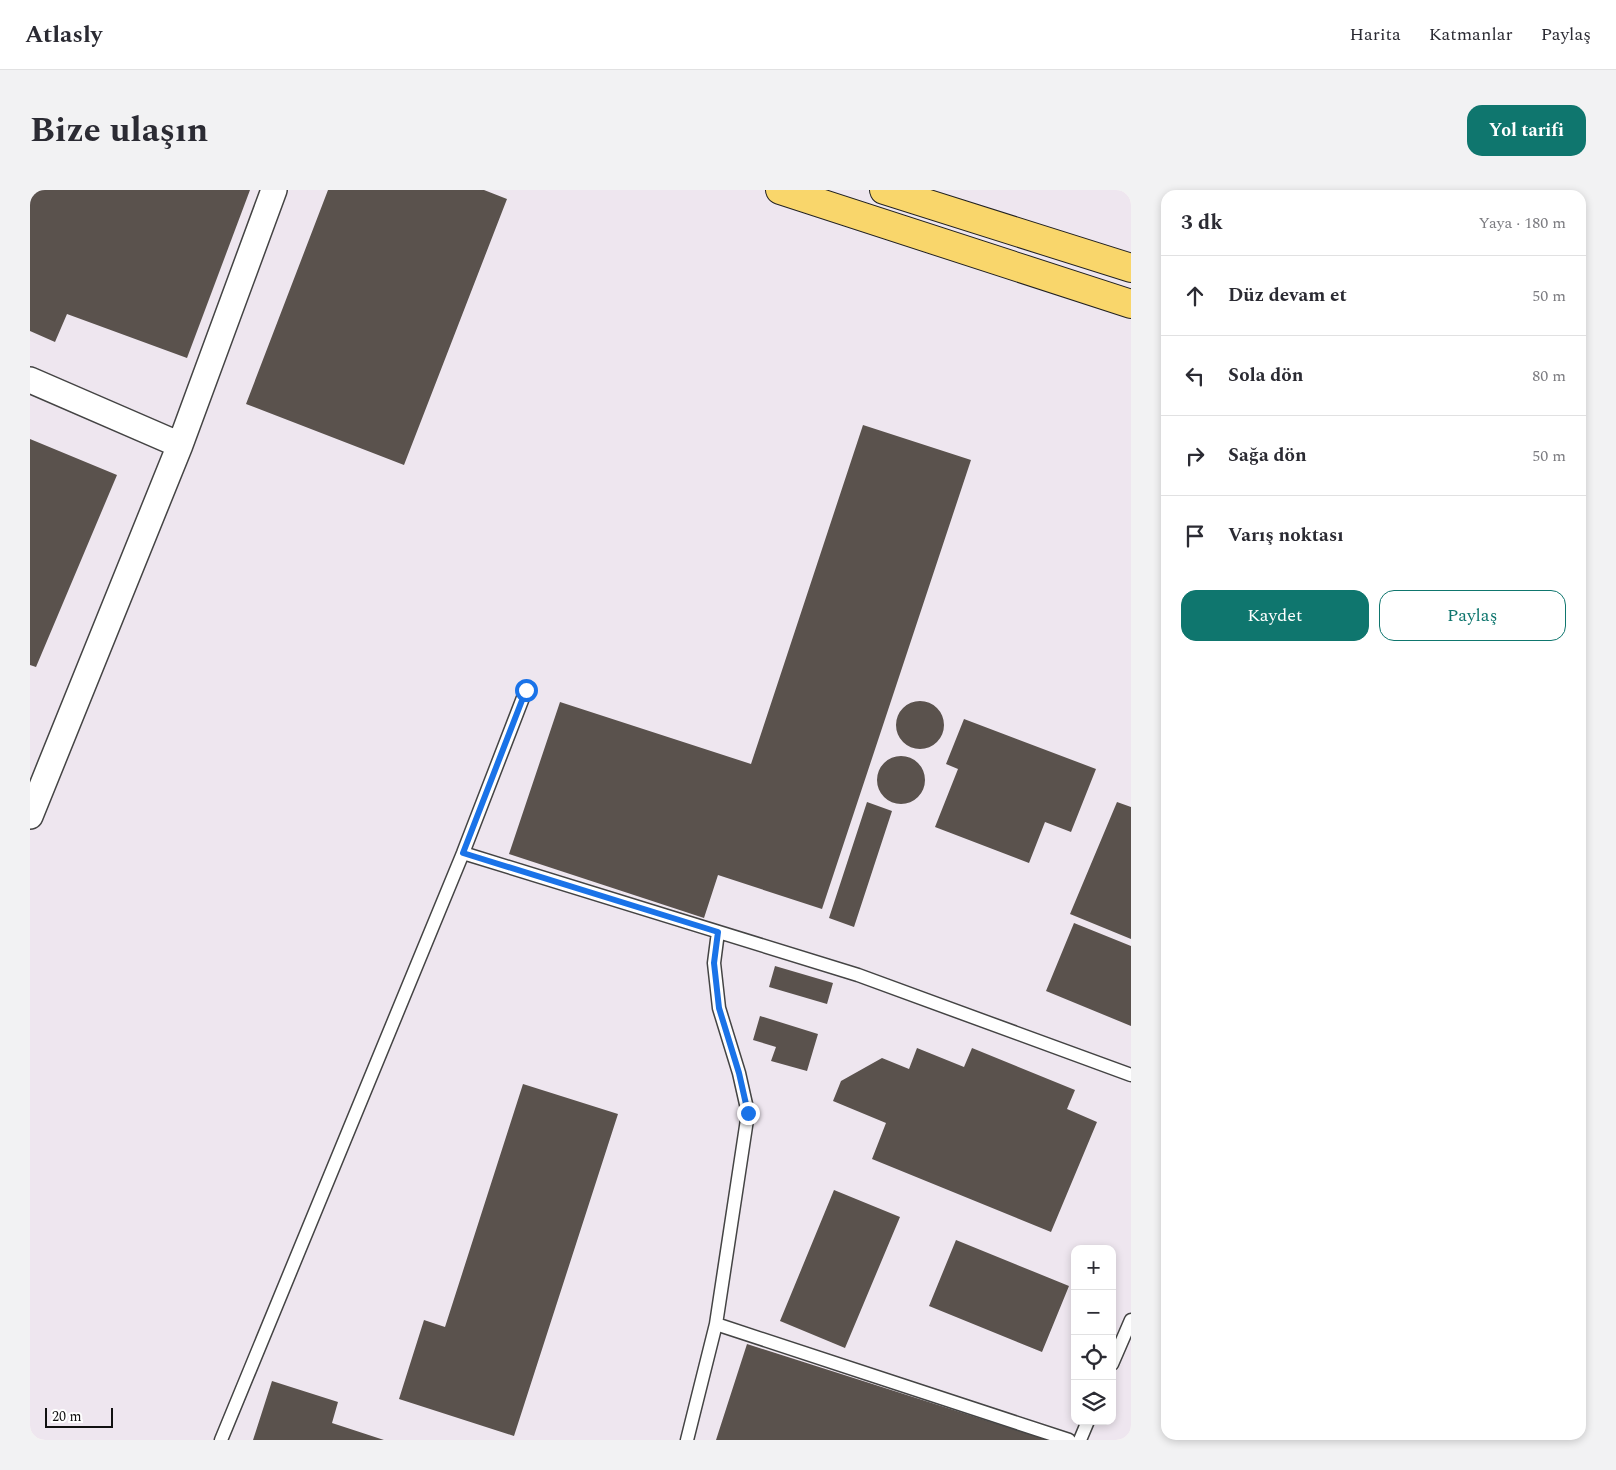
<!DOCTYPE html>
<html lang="tr">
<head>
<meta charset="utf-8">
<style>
  :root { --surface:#fff; --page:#f2f2f3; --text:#2b2b33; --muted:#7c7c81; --line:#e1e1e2; --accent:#0f766e }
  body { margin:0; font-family:Spectral,serif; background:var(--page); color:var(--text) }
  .controls { position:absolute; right:15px; bottom:15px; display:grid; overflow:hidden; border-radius:10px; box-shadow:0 2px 8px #0003 }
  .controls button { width:45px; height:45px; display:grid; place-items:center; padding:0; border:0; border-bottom:1px solid var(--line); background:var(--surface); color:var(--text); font:25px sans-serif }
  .scale { position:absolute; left:15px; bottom:12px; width:68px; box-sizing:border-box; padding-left:5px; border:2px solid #111; border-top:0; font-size:14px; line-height:18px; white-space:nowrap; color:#111; -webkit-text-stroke:4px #fff; paint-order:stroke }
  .stop { position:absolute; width:15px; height:15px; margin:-11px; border:4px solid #1a73e8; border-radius:50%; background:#fff }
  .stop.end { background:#1a73e8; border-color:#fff; box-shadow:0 1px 5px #0008 }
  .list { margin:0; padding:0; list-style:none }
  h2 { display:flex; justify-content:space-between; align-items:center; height:65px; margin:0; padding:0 20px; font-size:21px }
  h2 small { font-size:16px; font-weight:400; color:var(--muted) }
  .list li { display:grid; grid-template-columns:32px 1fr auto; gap:15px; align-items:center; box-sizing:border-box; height:80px; padding:0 20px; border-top:1px solid var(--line) }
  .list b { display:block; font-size:19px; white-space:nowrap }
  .list em { font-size:16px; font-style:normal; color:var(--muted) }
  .actions { display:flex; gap:10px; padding:15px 20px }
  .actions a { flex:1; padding:11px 0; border:1px solid var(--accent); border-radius:15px; text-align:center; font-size:18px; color:var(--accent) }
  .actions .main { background:var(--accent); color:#fff }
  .icon { flex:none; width:28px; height:28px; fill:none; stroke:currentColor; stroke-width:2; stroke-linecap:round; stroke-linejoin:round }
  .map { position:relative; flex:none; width:1101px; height:1250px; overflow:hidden; border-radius:15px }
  header { display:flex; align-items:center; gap:30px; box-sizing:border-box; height:70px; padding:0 25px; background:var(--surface); border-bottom:1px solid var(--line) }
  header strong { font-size:24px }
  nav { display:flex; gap:28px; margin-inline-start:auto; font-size:18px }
  .intro { display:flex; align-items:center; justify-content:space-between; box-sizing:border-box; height:120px; padding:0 30px }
  h1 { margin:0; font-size:35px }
  .button { padding:12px 22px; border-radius:15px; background:var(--accent); color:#fff; font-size:18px; font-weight:700 }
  main { display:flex; gap:30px; padding:0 30px }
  aside { flex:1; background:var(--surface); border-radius:15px; box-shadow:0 2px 8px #0003 }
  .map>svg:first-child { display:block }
</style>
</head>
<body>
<header>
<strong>Atlasly</strong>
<nav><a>Harita</a><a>Katmanlar</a><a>Paylaş</a></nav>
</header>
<div class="intro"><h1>Bize ulaşın</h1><a class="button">Yol tarifi</a></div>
<main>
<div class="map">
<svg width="1101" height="1250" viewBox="0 0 1101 1250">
  <rect width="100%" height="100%" fill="#fffdf5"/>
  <!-- industrial -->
  <path fill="#eee6ef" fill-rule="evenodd" d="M0 0H1101V1250H0ZM1045 1059H1082V1231H1045Z"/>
  <!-- building -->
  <path fill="#5a524d" d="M0 0H220L157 168 37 124 25 152 0 141Z
    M298 0H454L477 9 374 275 216 214Z
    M833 235 941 270 792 719 688 685 674 728 479 664 530 512 721 574Z
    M0 249 87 285 6 477 0 475Z
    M866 535a24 24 0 1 1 48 0a24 24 0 1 1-48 0Z
    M934 529 1066 579 1041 642 1015 632 999 673 905 637 928 579 916 574Z
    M847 590a24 24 0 1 1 48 0a24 24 0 1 1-48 0Z
    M837 612 862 621 824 737 799 728Z
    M1087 612 1101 617V749L1040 724Z
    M1044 733 1101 756V836L1016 801Z
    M745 776 803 793 797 814 739 797Z
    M730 826 788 844 777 881 741 871 746 857 723 850Z
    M887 858 934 877 942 858 1045 900 1037 919 1067 932 1021 1042 842 969 856 933 803 911 811 891 852 868 879 879Z
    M493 894 588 924 484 1246 369 1209 394 1130 415 1137Z
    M804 1000 870 1027 815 1158 750 1131Z
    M926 1050 1039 1096 1012 1162 899 1116Z
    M717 1154 1018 1250H686Z
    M242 1191 308 1212 302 1233 354 1250H223Z"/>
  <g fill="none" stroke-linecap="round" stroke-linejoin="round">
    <!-- service casing -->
    <g stroke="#444" stroke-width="15">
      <path id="service" d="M433 663 828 785 1101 885
        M686 1134 718 923 709 883 689 818 684 773 688 742
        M1082 1174 1101 1130
        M191 1250 433 663 496 500
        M657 1250 686 1134 1039 1250
        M1050 1250 1058 1231"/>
    </g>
    <!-- minor casing -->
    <g stroke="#444" stroke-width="28">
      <path id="minor" d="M0 190 150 255
        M0 626 150 255 244 0"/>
    </g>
    <!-- primary casing -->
    <g stroke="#222" stroke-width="30">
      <path id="primary" d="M750 0 1101 114
        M854 0 1101 78"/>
    </g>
    <!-- service -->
    <use href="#service" stroke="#fff" stroke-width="12"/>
    <!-- minor -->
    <use href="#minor" stroke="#fff" stroke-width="25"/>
    <!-- primary -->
    <use href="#primary" stroke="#f9d66b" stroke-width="28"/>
  </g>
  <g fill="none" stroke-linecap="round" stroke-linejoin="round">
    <!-- route -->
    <path stroke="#1a73e8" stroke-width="6" d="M496 500 433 663 688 742 684 773 689 818 709 883 718 923"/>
  </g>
</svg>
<div class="controls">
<button>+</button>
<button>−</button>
<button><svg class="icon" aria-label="locate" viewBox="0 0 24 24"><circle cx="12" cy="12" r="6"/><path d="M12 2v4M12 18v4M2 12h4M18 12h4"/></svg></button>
<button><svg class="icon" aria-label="layers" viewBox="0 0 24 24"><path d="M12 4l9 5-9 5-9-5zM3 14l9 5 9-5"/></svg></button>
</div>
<div class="scale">20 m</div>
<div class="stop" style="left:496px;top:500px"></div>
<div class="stop end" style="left:718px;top:923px"></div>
</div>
<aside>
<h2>3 dk<small>Yaya · 180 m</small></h2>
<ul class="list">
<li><svg class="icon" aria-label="ahead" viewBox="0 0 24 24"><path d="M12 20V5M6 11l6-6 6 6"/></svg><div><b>Düz devam et</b></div><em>50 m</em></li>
<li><svg class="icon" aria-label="left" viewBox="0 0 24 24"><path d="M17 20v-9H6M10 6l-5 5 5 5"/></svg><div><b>Sola dön</b></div><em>80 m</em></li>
<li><svg class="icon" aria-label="right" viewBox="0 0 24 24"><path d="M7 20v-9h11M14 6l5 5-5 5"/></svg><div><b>Sağa dön</b></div><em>50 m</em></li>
<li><svg class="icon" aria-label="arrive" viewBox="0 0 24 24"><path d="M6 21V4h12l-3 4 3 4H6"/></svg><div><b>Varış noktası</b></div></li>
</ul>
<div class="actions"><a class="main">Kaydet</a><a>Paylaş</a></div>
</aside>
</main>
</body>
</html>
